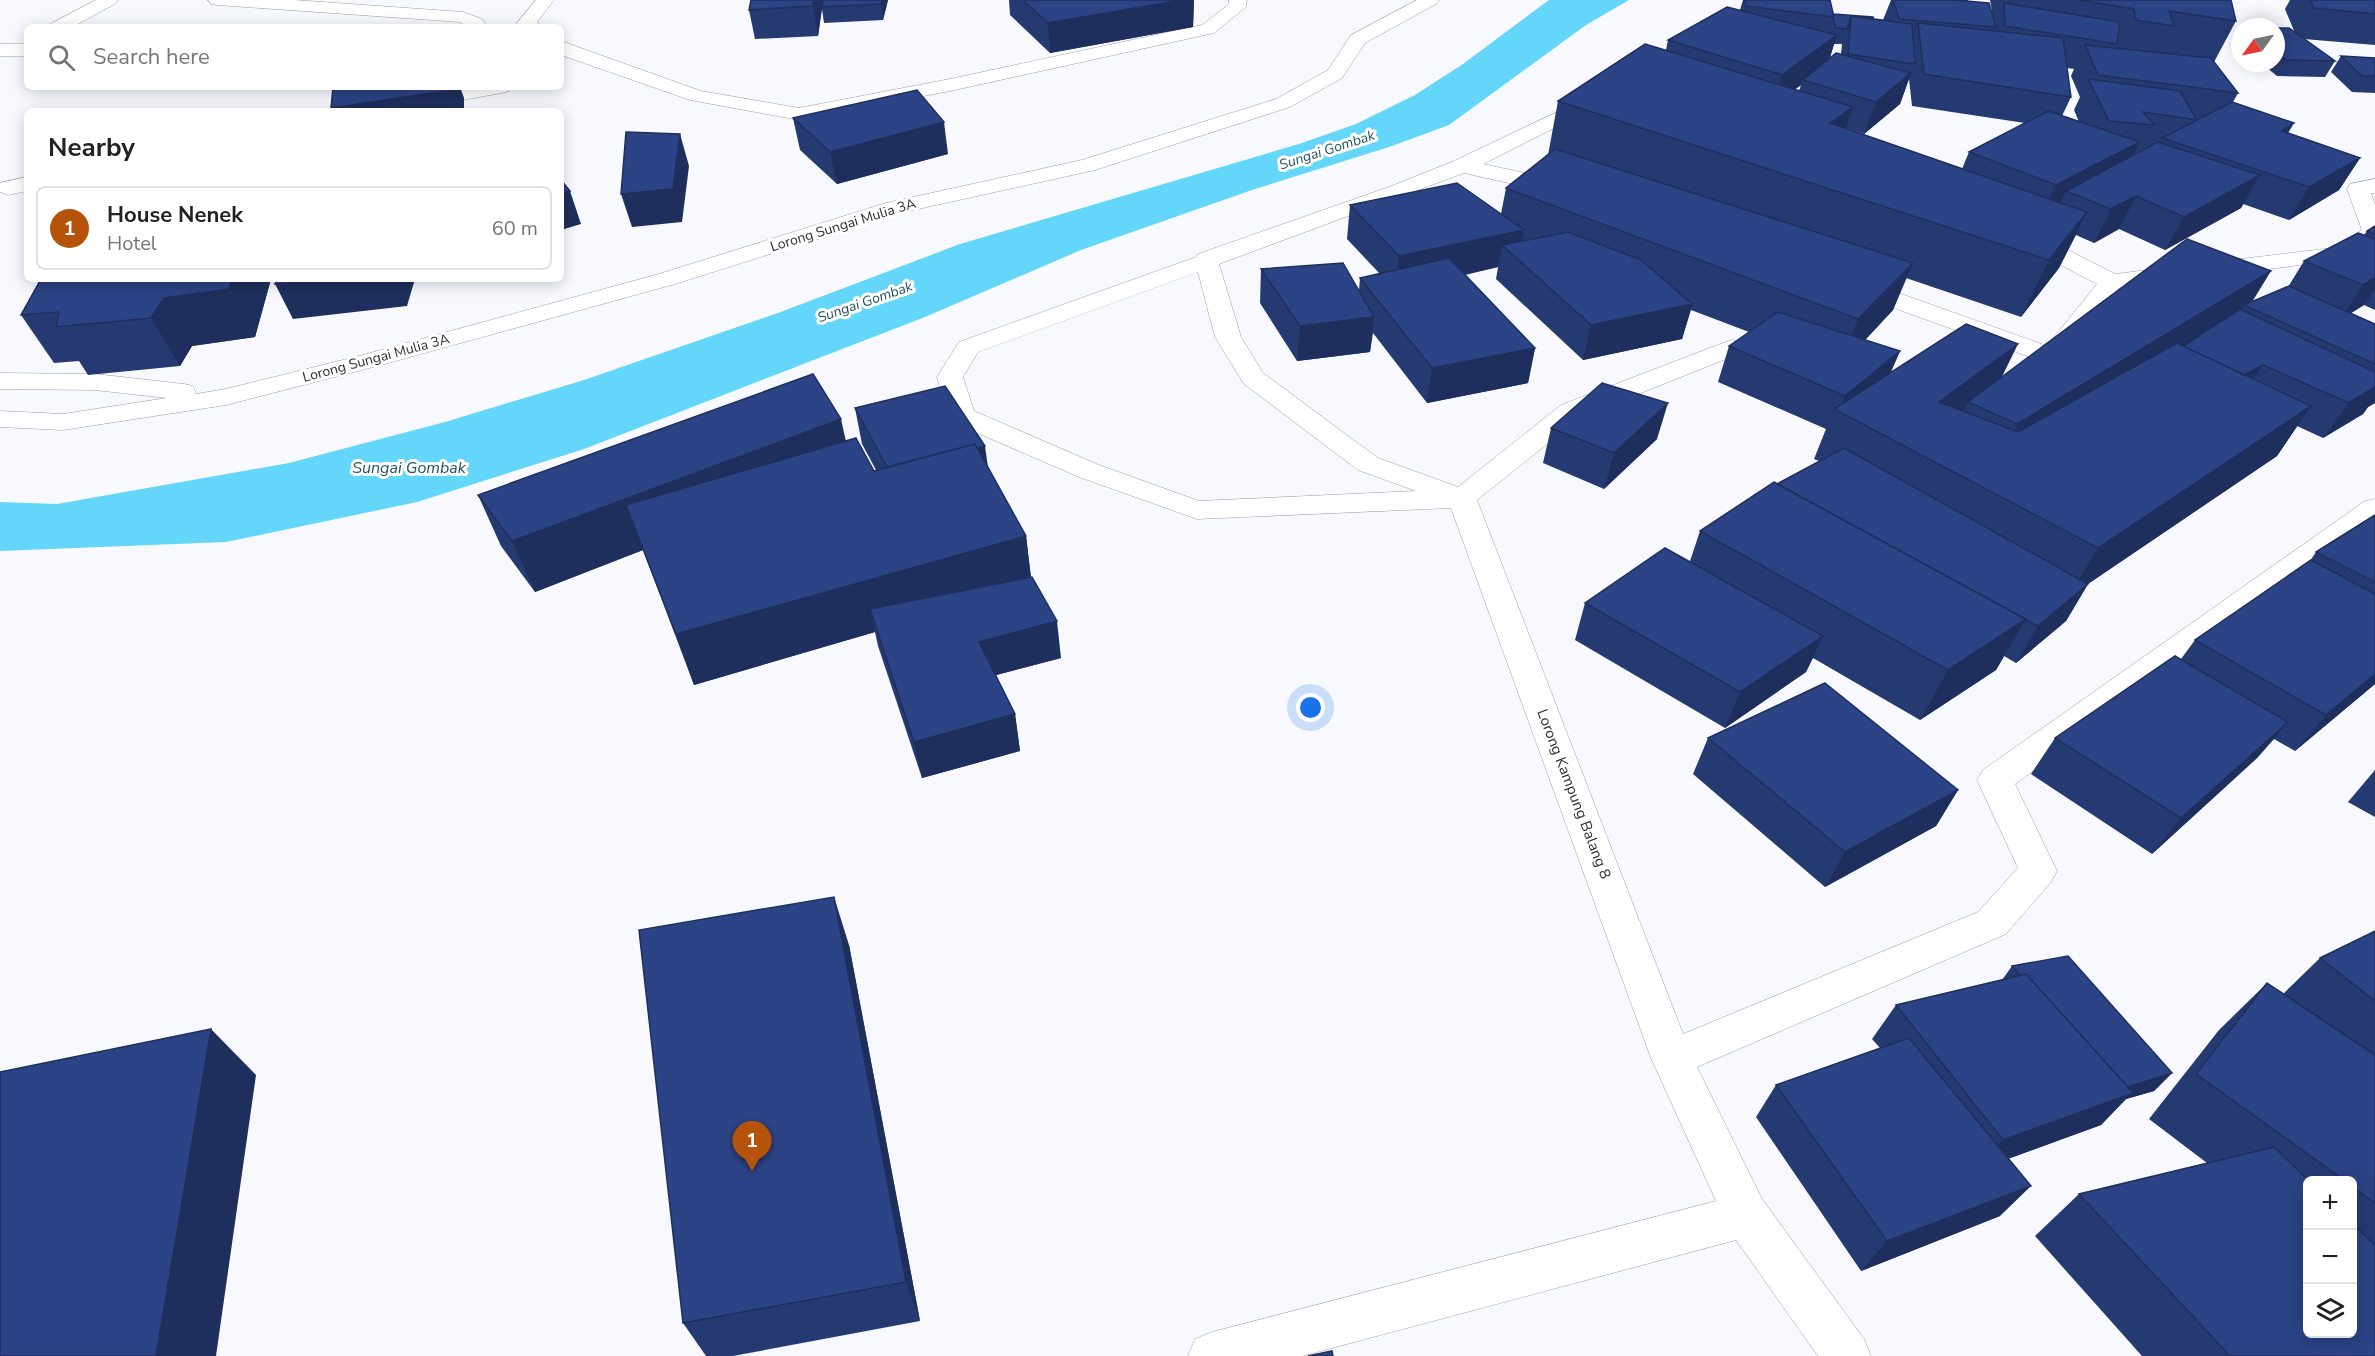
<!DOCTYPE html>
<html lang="en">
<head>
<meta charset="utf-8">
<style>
  :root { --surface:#fff; --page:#f6f6f6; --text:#222; --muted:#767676; --line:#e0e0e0; --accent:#b45309 }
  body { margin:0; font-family:"Nunito Sans",sans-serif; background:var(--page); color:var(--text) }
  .controls { position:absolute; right:18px; bottom:18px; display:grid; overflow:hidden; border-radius:9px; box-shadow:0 3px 15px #0003 }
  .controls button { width:54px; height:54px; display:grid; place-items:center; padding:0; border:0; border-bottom:2px solid var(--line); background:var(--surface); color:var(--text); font:30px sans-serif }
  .compass { position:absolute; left:2231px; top:18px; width:54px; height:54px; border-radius:50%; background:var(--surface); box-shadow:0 3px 15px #0003; rotate:237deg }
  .you { position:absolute; left:1311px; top:708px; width:21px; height:21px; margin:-15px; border:4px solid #fff; border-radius:50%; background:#1a73e8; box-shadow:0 0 0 9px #1a73e833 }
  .badge { display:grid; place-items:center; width:39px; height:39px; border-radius:50%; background:var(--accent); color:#fff; font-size:20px; font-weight:700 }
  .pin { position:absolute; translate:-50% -50px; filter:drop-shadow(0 2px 3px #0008) }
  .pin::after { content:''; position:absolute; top:32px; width:21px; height:18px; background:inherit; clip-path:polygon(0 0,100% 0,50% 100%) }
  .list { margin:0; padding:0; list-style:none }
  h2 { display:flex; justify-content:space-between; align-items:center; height:78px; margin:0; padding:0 24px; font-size:26px }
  h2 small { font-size:20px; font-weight:400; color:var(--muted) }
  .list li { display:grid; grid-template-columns:39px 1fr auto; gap:18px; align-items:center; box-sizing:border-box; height:84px; margin:0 12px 12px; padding:0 12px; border:2px solid var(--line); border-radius:9px }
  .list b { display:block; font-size:22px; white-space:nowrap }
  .list p { margin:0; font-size:20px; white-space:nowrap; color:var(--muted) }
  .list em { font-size:20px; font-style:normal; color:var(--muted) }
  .icon { flex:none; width:33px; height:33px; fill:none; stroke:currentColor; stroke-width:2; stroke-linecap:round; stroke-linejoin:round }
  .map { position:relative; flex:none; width:2375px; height:1356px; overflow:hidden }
  .search { position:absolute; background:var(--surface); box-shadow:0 3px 15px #0003; left:24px; top:24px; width:540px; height:66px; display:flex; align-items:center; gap:15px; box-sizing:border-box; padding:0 21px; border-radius:9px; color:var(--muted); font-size:22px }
  .panel { position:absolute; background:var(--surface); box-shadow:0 3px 15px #0003; left:24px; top:108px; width:540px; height:174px; border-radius:9px }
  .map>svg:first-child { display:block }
</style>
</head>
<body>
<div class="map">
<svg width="2375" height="1356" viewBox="0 0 2375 1356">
  <rect width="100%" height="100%" fill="#f7f9fe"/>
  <!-- water -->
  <path fill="#63d6fa" d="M1549 0H1629L1586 25 1449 125 1389 147 1252 190 1081 250 925 317 584 449 417 502 226 542 0 551V502L57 504 289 463 445 422 584 380 778 313 960 244 1299 144 1356 124 1415 95 1463 64Z"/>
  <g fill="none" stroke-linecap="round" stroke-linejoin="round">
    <!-- minor casing -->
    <g stroke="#9c9ea4" stroke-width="1">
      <path id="minor" d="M96 0H118L115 4 72 27H49L52 23Z
        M208 0H294L463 12 482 19 485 23 482 27H463L465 25 460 22 217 5 211 4Z
        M536 0H554L537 22 541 27H520L517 23Z
        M1229 0H1247L1246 7 1214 33 950 91 799 120 690 100 561 55V41L701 91 799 108 950 79 1202 25 1228 5Z
        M1417 0H1439L1436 4 1365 43 1342 78 1290 107 1095 170 900 213 675 284 381 365 226 405 63 430 0 427V411L63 414 167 398 95 390 0 389V373L95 374 184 384 193 386 196 394 226 389 363 355 659 274 886 203 1082 160 1276 99 1328 70 1351 35Z
        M0 44H27V56H0Z
        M468 87H512L509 91 502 93 399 111H354L357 107 364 105Z
        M1593 95 1600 97 1603 101 1600 105 1483 164 1571 183 1574 188 1571 193 1563 195 1464 173 1219 264 1241 337 1263 373 1378 458 1458 487 1561 405 1723 343 1732 340 1741 343 1745 348 1741 353 1581 417 1477 500 1683 1034 1978 912 2018 868 1977 780 1983 770 2365 501 2375 499V522L2015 784 2057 871 2051 882 2006 934 1697 1067 1762 1199 1864 1339 1871 1356H1818L1736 1240 1302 1356H1188L1195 1339 1212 1332 1716 1201 1651 1058 1451 508 1197 519 1079 477 952 422 948 416 937 377 959 342 1196 257 1198 254 1389 187 1454 161ZM1198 272 1215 337 1244 384 1358 470 1416 491 1199 501 1099 465 974 411 963 377 978 352Z
        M27 177V191L8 195 0 192V183Z
        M2375 179V193H2371L2375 205V241L2347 259 2119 288 2061 362 2052 365 1847 291 1844 286 1847 281 1856 279 1865 281 2047 346 2097 284 2017 242 2013 237 2017 232 2025 230 2033 232 2115 274 2333 248 2362 230 2347 189 2350 184Z"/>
    </g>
    <!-- minor -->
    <use href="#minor" fill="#fff" fill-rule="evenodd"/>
  </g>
  <!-- wall -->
  <path fill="#263a72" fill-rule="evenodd" d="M888 0 883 20 824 23 822 9 818 36 755 39 749 10Z
    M1009 0H1194L1193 27 1050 53 1010 15Z
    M1743 0H1830L1833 14 1883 20 1891 0H1968V1L1992 11 1990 0H2231L2236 21 2214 62 2238 93 2233 102 2288 133 2360 158 2339 190 2289 220 2243 204 2241 208 2165 250 2119 229 2094 243 2076 235 2059 268 2021 317 1906 278 1893 310 1865 340 1900 351 1890 373 2002 377 2252 301 2288 287 2304 261 2364 235 2367 231 2375 226V310L2364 305 2351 313 2375 324V403L2368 407 2363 414 2323 438 2297 426 2277 456 2088 584 2066 621 2016 663 2004 656 1996 670 1920 720 1813 658 1806 672 1725 728 1575 640 1585 603 1690 561 1700 531 1777 484 1819 461 1814 459 1826 429 1718 382 1729 346 1749 332 1691 310 1682 339 1583 360 1496 279 1498 267 1465 275 1535 348 1528 383 1427 403 1373 333 1370 352 1297 361 1260 303 1261 269 1359 290 1360 278 1380 274 1347 239 1350 205 1501 214 1506 188 1548 155 1558 101 1666 50 1668 40 1740 10ZM1834 44H1842L1841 54 1830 58ZM2067 68 2074 69 2071 76 2080 97 2074 110 2079 122 2062 116 2071 97ZM1909 79 1912 106 2025 123 1969 152 1962 169 1846 129V128L1864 134 1900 104ZM1801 85 1799 91 1795 89Z
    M2290 0H2375V45L2304 39 2335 61 2325 77 2277 76 2261 63H2276V28L2295 33 2285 9Z
    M2240 36V46L2236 43Z
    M2341 56 2375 58V93L2352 92 2331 72Z
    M793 118 948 154 837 184 800 150Z
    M41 279H271L255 337 192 346 180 366 88 375 79 361 54 363 21 315Z
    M855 408 988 468 1026 536 1031 578 1061 658 996 675 1015 714 1020 751 922 778 878 646 875 632 694 685 643 550 535 592 501 546 478 495 846 441 874 471 876 470 862 444Z
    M1551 428 1657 439 1604 489 1543 463Z
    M2375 515V684L2295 751 2274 739 2257 758 2152 854 2031 774 2055 738 2181 659 2195 640 2310 561 2316 552Z
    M1708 738 1958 790 1936 826 1825 887 1693 774Z
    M2375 770V817L2348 802Z
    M2375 931V1356H2142L2035 1236 2079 1194 2207 1163 2149 1119 2219 1030 2267 983 2283 994 2320 958ZM2307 1180H2352V1334Z
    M849 945 920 1321 733 1356H706L683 1323Z
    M2012 966 2172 1073 2154 1091 2126 1099 2101 1125 2008 1159 2000 1216 1861 1271 1756 1117 1776 1085 1880 1048 1872 1039 1896 1005 2002 980Z"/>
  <!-- shaded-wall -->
  <path fill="#1f2f5d" d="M814 0H823L818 36 813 6Z
    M882 0H888L883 20 881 4Z
    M1182 0H1194L1193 27 1050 53 1048 23Z
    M1837 35 1827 66 1803 80 1801 85 1773 106 1782 75Z
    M1911 73 1900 104 1864 134 1876 102Z
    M452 87H460L464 98V111H332L331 108Z
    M1853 107 1835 161 1830 123Z
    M944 122 948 154 837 184 830 152Z
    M2294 123 2275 155 2282 131Z
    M680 134 689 166 682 222 632 227 621 194Z
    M2140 142 2123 174 2066 191 2057 209 2040 218 2056 185Z
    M2360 158 2339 190 2289 220 2309 187Z
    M2260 175 2241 208 2165 250 2184 217Z
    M570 191 581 224 561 230V193Z
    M2136 196 2119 229 2094 243 2111 209Z
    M2087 212 2059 268 2021 317 2049 260Z
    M1524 230 1518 260 1502 245 1498 267 1395 290 1399 256Z
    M1913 263 1893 310 1839 368 1858 319Z
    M2271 271 2249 307 2244 305 2232 325 1992 474 2017 424Z
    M2375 278V289L2364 305 2340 320 2363 285Z
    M232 279H271L255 337 192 346 180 366 151 318 164 298Z
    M323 279H415L407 306 293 319 275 284Z
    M1692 304 1682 339 1583 360 1591 325Z
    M1374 317 1370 352 1297 361 1300 326Z
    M2018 344 1994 393 1968 402 1960 418 1939 402Z
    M1535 348 1528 383 1427 403 1432 368Z
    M1900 351 1885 386 1838 412 1845 396Z
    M2263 365 2240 400 2231 381Z
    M2375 387V403L2368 407 2363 414 2323 438 2349 403Z
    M1668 403 1657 439 1604 489 1614 453Z
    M2311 406 2277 456 2067 598 2098 548Z
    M841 419 852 469 626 505 643 550 535 592 512 541Z
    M985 446 990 482 889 470Z
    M1026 536 1032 586 870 609 875 632 694 685 676 634Z
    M2088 584 2066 621 2016 663 2038 626Z
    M2026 619 1996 670 1920 720 1948 670Z
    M1057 621 1061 658 985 678 979 642Z
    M1823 636 1806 672 1725 728 1740 692Z
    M2375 674V684L2295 751 2326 715Z
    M1015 714 1020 751 922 778 914 742Z
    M2288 722 2257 758 2152 854 2181 818Z
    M1958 790 1936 826 1825 887 1845 852Z
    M834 897 849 945 920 1321 906 1282Z
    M211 1029 256 1075 216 1356H156Z
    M2172 1073 2154 1091 2126 1099 2101 1125 1974 1171 2003 1140 2119 1089Z
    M2031 1186 2000 1216 1861 1271 1887 1241Z"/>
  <!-- building -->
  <path fill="#2c4385" stroke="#1f2f5d" stroke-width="1.5" d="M751 0H814L813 6 749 10Z
    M823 0H882L881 4 822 7Z
    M1023 0H1182L1048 23Z
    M1745 0H1830L1834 17 1746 6Z
    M1893 0H1954L1989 3 1996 27 1899 19Z
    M2079 0H2231L2236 21 2169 11 2174 26 2136 20 2134 9Z
    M2310 0H2375V14L2314 8Z
    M2004 3 2120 22 2117 44 2005 26Z
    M1727 7 1837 35 1782 75 1668 40Z
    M1833 14 1873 17 1874 19 1851 16 1847 29 1836 28 1833 19Z
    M1851 16 1912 24 1915 64 1848 54Z
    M1918 23 2063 38 2071 97 1924 74Z
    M2276 28H2289L2335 61 2286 60 2276 52Z
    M1645 44 1853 107 1830 123 2087 212 2049 260 1558 101Z
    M2085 45 2211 58 2238 93 2098 75Z
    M1836 53 1911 73 1876 102 1803 80Z
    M2341 56 2375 58V76H2362Z
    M2088 79 2180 91 2197 120 2143 112 2154 125 2109 121Z
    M333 87H452V90L331 108Z
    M917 90 944 122 830 152 793 118Z
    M2232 102 2294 123 2282 131 2360 158 2309 187 2162 138Z
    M2048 111 2140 142 2056 185 1969 152Z
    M626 132 680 134 673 189 621 194Z
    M2158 142 2260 175 2184 217 2136 196 2111 209 2066 191Z
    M1555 149 1913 263 1858 319 1506 188Z
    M561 180 570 191 561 193Z
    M1457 183 1524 230 1399 256 1350 205Z
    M2375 226V234L2367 231Z
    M1568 232 1641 260 1692 304 1591 325 1502 245Z
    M2358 233 2375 239V278L2363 285 2304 261Z
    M2187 239 2271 271 2017 424 1968 402Z
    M1449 258 1535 348 1432 368 1360 278Z
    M1343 263 1374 317 1300 326 1261 269Z
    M41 279H232L229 289 164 298 151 318 56 327 59 312 21 315Z
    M277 279H323L275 284Z
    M2289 286 2375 324V364L2244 305Z
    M2240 309 2375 372V387L2349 403 2263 365 2244 375 2183 346Z
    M1778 312 1900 351 1845 396 1729 346Z
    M1966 324 2018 344 1939 402 2018 432 2177 343 2311 406 2098 548 1834 409Z
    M813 374 841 419 512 541 478 495Z
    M1602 383 1668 403 1614 453 1551 428Z
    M945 386 985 446 977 448 975 444 887 467 855 408Z
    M856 438 874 471 975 444 1026 536 676 634 626 505Z
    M1844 448 2088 584 2038 626 1777 484Z
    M1774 482 2026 619 1948 670 1700 531Z
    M2375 515V582L2316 552Z
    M1665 548 1823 636 1740 692 1585 603Z
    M2311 560 2375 594V674L2326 715 2195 640Z
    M1032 577 1057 621 979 642 1015 714 914 742 870 609Z
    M2175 656 2288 722 2181 818 2055 738Z
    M1825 683 1958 790 1845 852 1708 738Z
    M834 897 906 1282 683 1323 639 930Z
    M2375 931V1001L2320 958Z
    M2068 956 2172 1073 2128 1087 2026 974 2020 975 2012 966Z
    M2026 974 2133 1093 2003 1140 1896 1005Z
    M2267 983 2375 1055V1203L2352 1187V1180H2344L2196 1074Z
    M211 1029 156 1356H0V1072Z
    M1909 1038 2031 1186 1887 1241 1776 1085Z
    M2274 1147 2308 1180 2307 1334H2352V1223L2375 1245V1356H2230L2079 1194Z
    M1332 1351 1333 1356H1308Z"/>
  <g text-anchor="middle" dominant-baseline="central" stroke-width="6" stroke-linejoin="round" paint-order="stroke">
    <!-- far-water labels -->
    <g font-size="14" font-style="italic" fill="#225362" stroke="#fff">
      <text transform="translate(1327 150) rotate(-18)">Sungai Gombak</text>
      <text transform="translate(865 302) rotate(-19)">Sungai Gombak</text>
    </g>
    <!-- far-street labels -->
    <g font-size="14" fill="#2d2e30" stroke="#fff">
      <text transform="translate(843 225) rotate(-17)">Lorong Sungai Mulia 3A</text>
      <text transform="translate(376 358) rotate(-15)">Lorong Sungai Mulia 3A</text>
    </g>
    <!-- street labels -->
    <g font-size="15" fill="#2d2e30" stroke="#fff">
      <text transform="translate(1574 794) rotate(69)">Lorong Kampung Balang 8</text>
    </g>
    <!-- water labels -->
    <g font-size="16" font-style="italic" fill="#225362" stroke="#fff">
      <text x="409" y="468">Sungai Gombak</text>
    </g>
  </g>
</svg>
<div class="controls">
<button>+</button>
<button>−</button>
<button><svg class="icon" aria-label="layers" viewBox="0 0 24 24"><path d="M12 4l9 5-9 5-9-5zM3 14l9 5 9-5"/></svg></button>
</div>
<svg class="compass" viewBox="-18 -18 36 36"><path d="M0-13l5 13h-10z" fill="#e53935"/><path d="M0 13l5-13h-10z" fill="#767676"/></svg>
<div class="you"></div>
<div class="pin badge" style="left:752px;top:1171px">1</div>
<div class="search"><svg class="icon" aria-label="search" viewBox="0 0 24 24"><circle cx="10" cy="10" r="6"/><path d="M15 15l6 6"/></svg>Search here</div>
<section class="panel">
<h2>Nearby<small></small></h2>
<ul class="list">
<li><span class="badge">1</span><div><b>House Nenek</b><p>Hotel</p></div><em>60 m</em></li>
</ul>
</section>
</div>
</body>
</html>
